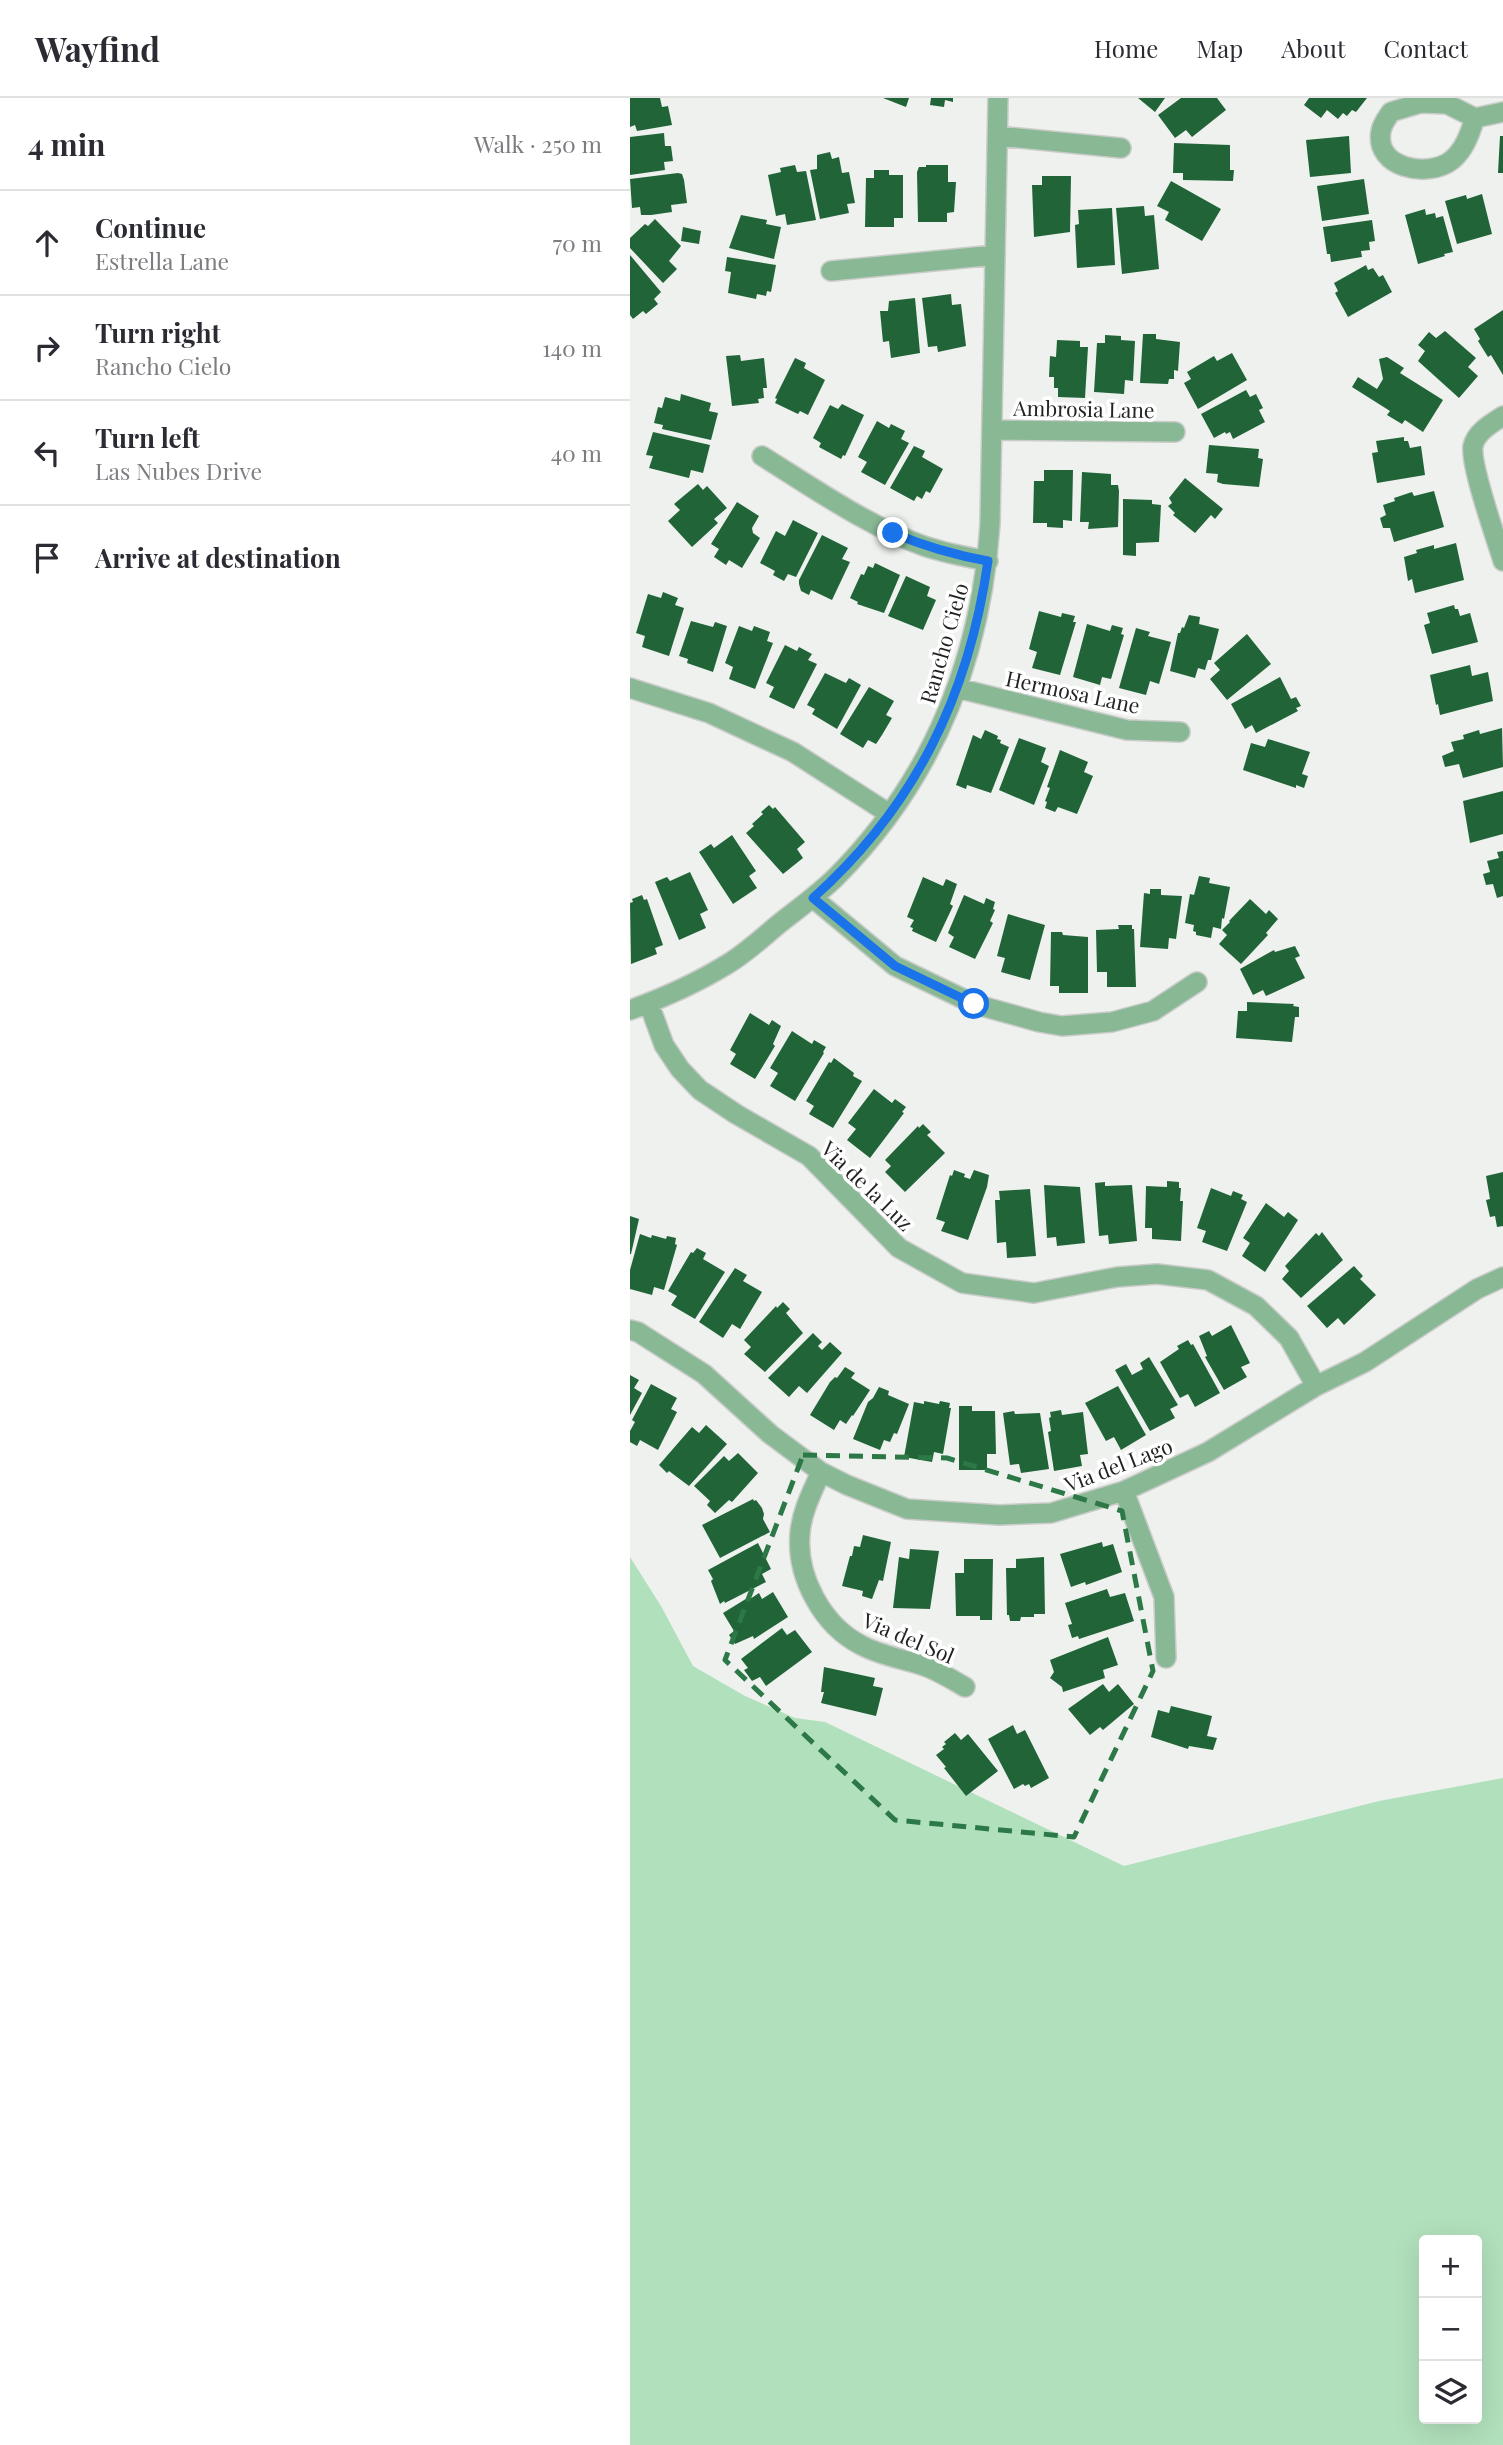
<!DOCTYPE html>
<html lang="en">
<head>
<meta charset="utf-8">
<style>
  :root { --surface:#fff; --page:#f7f7f7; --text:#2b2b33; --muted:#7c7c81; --line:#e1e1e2 }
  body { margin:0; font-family:"Playfair Display",serif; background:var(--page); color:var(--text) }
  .controls { position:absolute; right:21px; bottom:21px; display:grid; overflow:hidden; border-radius:7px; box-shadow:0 7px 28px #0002 }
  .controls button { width:63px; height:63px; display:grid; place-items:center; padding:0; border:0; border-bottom:2px solid var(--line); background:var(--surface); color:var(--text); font:35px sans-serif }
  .stop { position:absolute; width:21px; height:21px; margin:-16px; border:5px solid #1a73e8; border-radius:50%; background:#fff }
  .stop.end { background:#1a73e8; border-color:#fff; box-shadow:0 2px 7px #0008 }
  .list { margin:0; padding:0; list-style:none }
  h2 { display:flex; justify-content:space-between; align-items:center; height:91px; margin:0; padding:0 28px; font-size:30px }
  h2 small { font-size:23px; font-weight:400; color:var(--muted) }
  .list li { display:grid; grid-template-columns:46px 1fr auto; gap:21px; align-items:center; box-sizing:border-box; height:105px; padding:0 28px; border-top:2px solid var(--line) }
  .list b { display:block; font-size:26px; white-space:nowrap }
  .list p { margin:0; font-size:23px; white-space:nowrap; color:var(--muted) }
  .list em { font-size:23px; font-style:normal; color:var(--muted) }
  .icon { flex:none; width:38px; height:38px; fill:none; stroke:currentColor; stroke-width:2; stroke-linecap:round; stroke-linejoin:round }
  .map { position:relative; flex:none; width:873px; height:2347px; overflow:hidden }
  header { display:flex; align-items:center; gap:42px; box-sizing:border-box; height:98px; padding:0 35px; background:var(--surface); border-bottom:2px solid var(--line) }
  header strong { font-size:33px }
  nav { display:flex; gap:38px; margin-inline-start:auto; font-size:24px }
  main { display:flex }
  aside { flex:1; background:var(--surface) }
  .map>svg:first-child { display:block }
</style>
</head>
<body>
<header>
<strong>Wayfind</strong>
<nav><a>Home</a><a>Map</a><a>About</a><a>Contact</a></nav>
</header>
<main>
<aside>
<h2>4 min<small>Walk · 250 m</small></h2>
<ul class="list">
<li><svg class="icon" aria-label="ahead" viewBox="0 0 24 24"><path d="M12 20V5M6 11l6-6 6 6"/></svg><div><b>Continue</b><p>Estrella Lane</p></div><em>70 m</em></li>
<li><svg class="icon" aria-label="right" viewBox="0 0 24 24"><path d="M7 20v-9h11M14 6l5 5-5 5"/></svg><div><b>Turn right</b><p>Rancho Cielo</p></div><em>140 m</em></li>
<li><svg class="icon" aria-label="left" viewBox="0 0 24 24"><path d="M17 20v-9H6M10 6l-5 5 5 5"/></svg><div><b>Turn left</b><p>Las Nubes Drive</p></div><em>40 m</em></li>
<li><svg class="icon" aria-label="arrive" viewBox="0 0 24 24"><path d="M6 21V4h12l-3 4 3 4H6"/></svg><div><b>Arrive at destination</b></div></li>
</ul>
</aside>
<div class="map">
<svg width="873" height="2347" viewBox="0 0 873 2347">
  <rect width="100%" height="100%" fill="#eef1ee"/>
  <!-- green -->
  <path fill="#b1e0bc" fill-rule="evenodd" d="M0 1459 31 1508 63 1568 115 1598 165 1620 195 1624 494 1768 749 1703 873 1680V2347H0ZM794 2142H847V2321H794Z"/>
  <!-- building -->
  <path fill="#206438" d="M0 0H30L32 9 38 8 42 27 7 33 5 27 0 29Z
    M253 0H279L276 9Z
    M301 0H323V4L315 2 314 9 300 7Z
    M508 0H535L525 14Z
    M551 0H587L596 12 562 39 556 32 545 40 528 17Z
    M679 0H737L726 14 722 12 717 18 713 15 708 21 697 12 691 20 674 7Z
    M34 35 35 48H41L43 63 34 64 35 72 0 77V39Z
    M719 38 721 75 680 79 676 42Z
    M870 38H873V75H868Z
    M544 45 600 47V72H604L603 83 553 82V75H543Z
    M200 54 202 61 209 59 212 75 219 74 225 105 217 106 219 115 190 121 180 72 187 71V57Z
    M165 67 167 74 176 73 186 122 157 127 155 116 146 118 138 77 151 74 150 70Z
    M296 67H318V84H326L324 114 317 115V124H288L287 74 289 69H296Z
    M244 72H259V77H273V120H264V129H235L236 80H244Z
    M48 75 52 76 54 82 57 105 41 107 42 114 21 117H11L10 109 2 110 0 81Z
    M412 78H441L440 134 404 139 402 87H412Z
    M734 81 739 116 692 123 687 88Z
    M541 83 591 111 572 143 535 122 539 114 527 108Z
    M852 96 862 136 827 146 815 103 836 97 837 101Z
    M514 108 515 118 524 117 529 171 492 176 486 110Z
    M482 110 485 167 447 170 445 127 449 126 448 112Z
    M795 111 796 117 805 115 806 120 813 118 823 154 814 156 815 158 788 166 775 117Z
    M111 117 137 122 136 126 151 129 144 161 99 150Z
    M25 121 51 148 39 163 47 171 33 185 0 150V140L15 126 18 128Z
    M742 122 745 143 739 144 740 152 731 153 732 159 701 164 700 156H697L693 129Z
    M53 129 71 133 69 146 51 143Z
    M0 157 31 194 24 201 28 206 16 216 13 213 3 221 0 217Z
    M97 159 146 167 141 194 137 193 136 198 127 196 126 201 98 195 101 174 95 173Z
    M736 167 738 172 743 170 749 179 753 177 762 194 718 219 705 195 708 193 704 185Z
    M321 196 322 207 331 206 336 248 308 254 307 248 298 249 292 200Z
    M285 200 290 255 261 260 259 243 253 244 250 213H258L259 203Z
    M873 212V277L861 257 858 259 848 243 850 241 844 231Z
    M815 233 846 260 838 269 848 278 829 300 788 263 795 253 788 247 799 234 806 240Z
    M513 236H526V241L550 244 548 273 544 272V281H539L538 286 510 285Z
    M475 237 491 238V242L505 243 503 283 495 282 494 296 464 294 467 245H475Z
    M427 242 450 243V249H458L455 300 428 299V290H424V279H419L420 258 426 259Z
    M602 255 617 282 568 311 554 285 561 281 557 274 584 258 587 263Z
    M110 257 111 263 134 260 137 290H133L134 300 128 301 129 305 102 308 96 258Z
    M757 259 774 270 770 275 813 302 793 334 775 322 772 326 757 317 760 313 722 289 728 279 747 291 753 281 749 261Z
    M165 260 176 265 174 270 195 282 178 317 170 313 168 316 145 305 147 301 145 300Z
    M616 292 620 299 626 296 633 310 629 312 635 324 603 341 600 334 596 336 595 334 584 340 571 316Z
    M51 296 81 305 79 313 88 315 81 342 32 331 33 327 24 325 28 309 32 310 35 299 50 303Z
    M212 306 234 317 215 358 213 357 211 361 189 349 191 345 183 340 200 307 208 311Z
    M247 323 259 330 261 326 275 333 271 341 279 345 255 387 231 374 237 364 228 359Z
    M23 334 80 347 73 375 61 372 59 380 19 370 23 358 16 357Z
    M774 339V343H778L780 350 791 348 795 377 747 385 742 355 748 354 746 343Z
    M579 347 629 351 628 360 633 361 629 389 593 386 587 384 588 376 576 375Z
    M284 348 295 353 292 359 313 371 300 395 296 393 292 401 287 398 284 403 260 390Z
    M414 372H443L442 423 433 422V430L417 429V425H403L404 383H414Z
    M452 374 481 376V387H488L489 393 488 429 458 431 459 424H450Z
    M555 380 593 411 585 421 581 417 565 435 543 417 545 415 538 408 542 405 539 400Z
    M68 386 73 392 77 388 97 410 84 421 88 425 62 449 38 423 50 412 44 406Z
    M804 393 814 429 764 444 760 430H753L750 420 756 417 753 407 765 403 764 400 782 394 784 398Z
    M493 401 522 402V406L531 407 529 444 506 445V458L493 457Z
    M107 404 129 418 122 430 123 435 130 440 112 470 99 462 96 467 84 459 89 451 81 446Z
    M163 422 188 435 166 479 158 476 154 483 143 477 145 473 130 465 146 433 155 438Z
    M192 437 218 450 212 461 220 464 202 502 181 492 179 497 171 493 169 486V482Z
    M826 445 834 482 785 495 782 481 778 483 774 459 787 455 786 452 804 447V451Z
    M245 465 270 477 254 515 227 506 228 504 220 500 231 476 234 477 238 468 243 470Z
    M276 478 300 489 297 498 306 502 293 532 258 518Z
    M33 494 48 500 45 507 54 510 39 558 12 549 15 538 6 535 18 496 31 500Z
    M824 507 825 511H828L830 518 840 515 848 544 802 556 794 527 800 525 797 515Z
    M409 513 431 519 432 515 445 518 443 524H446L430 577 402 570 407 554 399 551Z
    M559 517 570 519 569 526 589 531 581 562H578L575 572 568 570 565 580 540 573 548 535H550L552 529 554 530Z
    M61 523 83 529 85 524 97 528 83 574 57 565 58 561 49 558Z
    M457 526 480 533 482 527 493 530 491 536 494 537 481 581 472 579 470 587 443 579Z
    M109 528 122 533 124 528 140 534 137 543 143 545 125 591 99 581 103 569 95 565Z
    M506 530 520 534 518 538 541 544 529 586 520 583 516 597 489 590Z
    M617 536 641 566 597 602 580 581 590 572 584 565Z
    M155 547 167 553 169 549 182 556 178 562 187 566 164 611 139 599 144 589 136 585Z
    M840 567 842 578 858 574 863 603 810 617 808 606 806 607 800 577Z
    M195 575 216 585 219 580 231 587 207 631 182 616 185 611 177 607Z
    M650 579 661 601 666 599 671 608 666 610 668 613 626 635 622 627 615 631 601 606Z
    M239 589 264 603 256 617 262 620 252 637 246 646 238 642 233 650 210 636Z
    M872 630 873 669 833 680 829 666 815 669 812 658 824 653 821 644 834 641 833 637 849 632 850 636Z
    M355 632 368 638 367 641 371 642 370 645 379 649 361 695 337 687 336 691 326 687 343 637 351 641Z
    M389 640 416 650 411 664 419 668 404 707 369 692Z
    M638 641 680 654 672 676 678 678 674 690 666 687V690L613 672 621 645 635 649Z
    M430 652 458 664 454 674 463 678 447 716 428 709 425 714 415 710 417 704 415 703 420 690 417 689Z
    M873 693V736L840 745 833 703Z
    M139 707 143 711 145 709 175 744 167 751 173 760 153 776 116 735 124 728 122 726 133 716 131 714Z
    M102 737 126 773 119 778 127 790 103 806 69 754 81 746 84 750Z
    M873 753V798L867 800 863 786 856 787 853 776 860 774 857 763 869 760 867 754Z
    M60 774 78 812 70 816 76 830 49 842 25 784 37 779 40 783Z
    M569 778 580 780 579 785 600 789 594 821 592 820 591 831 583 829 581 840 566 837V834L563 833 564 827 555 825 560 796 564 797Z
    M293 779 313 788 316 781 327 786 320 806 323 808 306 844 282 833 283 830 280 829 284 822 277 819Z
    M520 791H531V797L552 798 546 841 539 840 538 851 510 849 514 795 520 796Z
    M12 797 14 802 17 801 33 847 25 850 27 856 1 866 0 805 3 804 2 801Z
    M334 797 354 806 356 800 365 804 363 811 365 812 360 823 363 825 345 861 319 849 324 839 318 835Z
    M620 801 636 816 639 812 648 821 636 835 638 837 611 866 589 846 597 837 592 832 600 824 599 823Z
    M378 816 415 827 400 882 371 874 375 860 367 858Z
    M488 827H502V831H504L506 889H477V874H467L466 832 489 831Z
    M421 834H432L433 837 458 839V895H429V888H420Z
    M665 848 670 858 665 860 675 880 636 898 633 892 623 897 610 871 644 852 645 854Z
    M617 904 664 906 663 908 669 909V919H665L662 944 606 940 608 913H617Z
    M120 915 139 927 142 922 151 928 143 946 145 948 125 981 100 966 106 956 100 952Z
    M162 933 182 946 184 942 196 949 193 954 194 955 165 1003 140 988 148 975 140 970Z
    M204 960 224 975 223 978 232 983 203 1030 179 1016 184 1008 176 1003 199 964 201 965Z
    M244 991 262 1005 265 1001 276 1009 272 1014 274 1015 240 1060 217 1042 226 1031 218 1025Z
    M293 1026 301 1034 297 1037 315 1055 275 1094 255 1074 261 1068 255 1062 288 1028 289 1030Z
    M324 1072 335 1076 334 1079 340 1081 344 1072 359 1077 357 1089 338 1142 311 1133 315 1124 306 1121 320 1077 322 1078Z
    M873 1074V1128L867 1129 865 1118 860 1119 856 1102 860 1101 856 1078Z
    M537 1083 549 1084V1090H551L550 1103H553L551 1143 522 1141V1130H515L516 1088 537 1089Z
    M475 1084V1088L502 1087 507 1143 479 1146 478 1137 469 1138 465 1085Z
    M414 1087 450 1089 455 1145 427 1148 426 1139 417 1140Z
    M581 1090 601 1098 603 1093 613 1097 611 1101 617 1104 597 1153 572 1144 576 1133 567 1130Z
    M400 1091 406 1158 377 1160 376 1144 367 1145 365 1102H370L369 1093Z
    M636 1105 654 1119 658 1114 668 1122 635 1174 612 1158 620 1145 613 1140Z
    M0 1118 9 1121 1 1156H0Z
    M692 1134 713 1162 671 1200 652 1181 659 1173 655 1168 686 1135 689 1138Z
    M10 1136 21 1140 22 1137 36 1141 37 1138 46 1140 45 1146 47 1147 34 1192 24 1189 22 1197 0 1191V1172Z
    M67 1150 76 1155 73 1161 95 1174 65 1221 41 1207 47 1198 38 1193 61 1154 63 1155Z
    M724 1168 733 1178 730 1181 746 1197 714 1227 708 1220 697 1230 677 1208Z
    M105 1170 117 1177 113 1183 132 1194 110 1231 102 1226 93 1240 69 1224Z
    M153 1204 160 1211 156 1215 173 1235 135 1274 114 1256 121 1249 114 1242 146 1208 147 1210Z
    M601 1227 620 1265 611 1269 617 1279 594 1292 575 1259 577 1258 569 1238 579 1233 582 1238Z
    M183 1235 192 1244 188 1248 192 1252 200 1244 212 1255 177 1295 169 1288 159 1299 138 1280Z
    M558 1242 561 1247 563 1246 590 1295 565 1309 558 1296 550 1300 530 1264 549 1251 547 1248Z
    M519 1259 548 1307 540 1311 545 1320 520 1333 485 1272 496 1266 502 1277 513 1271 510 1265Z
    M215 1269 225 1275 221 1280 240 1292 223 1318 222 1317 216 1326 210 1322 204 1332 180 1317 200 1284 205 1279 207 1280Z
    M0 1277 9 1282 4 1290 12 1295 0 1317Z
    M21 1286 47 1300 41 1311 47 1314 28 1352 10 1342 7 1348 0 1344V1333L5 1324 2 1322Z
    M488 1288 516 1337 491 1352 484 1339 476 1343 455 1305Z
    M249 1289 259 1293 258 1297 279 1306 267 1336 264 1335 260 1344 254 1342 250 1352 223 1341 238 1304 243 1300Z
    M294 1303 309 1306 310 1303 320 1305 319 1310H321L313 1356 304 1354 302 1364 274 1359 284 1304 294 1306Z
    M329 1308H342V1313H365L366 1356H357V1372H329Z
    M431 1312 432 1317 453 1314 458 1356 450 1357 452 1368 424 1373 418 1334 421 1333 419 1320 421 1319 420 1314Z
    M384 1313 385 1316 410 1315 419 1371 391 1375 389 1366 380 1367 373 1315Z
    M76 1327 97 1346 59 1388 39 1373 37 1375 29 1367 62 1329 69 1335Z
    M108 1355 128 1375 102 1404 99 1402 85 1415 77 1407 80 1403 64 1388 94 1358 99 1363Z
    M123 1401 124 1403 126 1402 132 1410 134 1416 133 1421 140 1434 90 1460 72 1427Z
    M233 1437 261 1444 253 1483 249 1482 242 1501 232 1498 233 1493 212 1488 220 1458H222L224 1448 230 1449Z
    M472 1444 473 1449 483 1446 492 1474 456 1487 455 1484 441 1489 430 1456Z
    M128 1445 141 1471 132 1476 136 1484 95 1505 94 1503 90 1506 81 1483 83 1481 78 1472Z
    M280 1451 309 1453 300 1511 263 1510 269 1459 279 1461Z
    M414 1459 415 1516H404V1519H391L390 1523H380L379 1517H377L376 1470H386V1461Z
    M334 1461H363L362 1522H350V1518H326L325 1475H334Z
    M477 1491 480 1499 495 1495 504 1523 449 1541 448 1538 442 1540 438 1527 442 1526 435 1505Z
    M143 1494 158 1519 124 1541 123 1538 105 1546 99 1537 104 1533 93 1515 119 1499 120 1501 129 1495 132 1501Z
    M152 1530 157 1537 165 1532 182 1554 136 1588 130 1579 122 1583 114 1572 118 1570 111 1561Z
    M478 1539 488 1567 473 1572 475 1580 433 1594 432 1589 420 1580 424 1574 420 1562Z
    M194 1569 245 1580 243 1588 253 1590 246 1618 191 1605 194 1594H191Z
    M473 1586 479 1594 488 1586 504 1606 473 1632 470 1629 460 1637 438 1611Z
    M541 1608 582 1618 577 1638 587 1640 583 1652 559 1648 558 1651 521 1639 528 1612 539 1615Z
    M383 1627 387 1636 395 1632 419 1680 401 1690 399 1686 395 1688 393 1686 384 1691 358 1641Z
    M325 1635 331 1642 338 1636 368 1673 336 1698 314 1670 316 1669 306 1657 314 1651 312 1649 316 1646 314 1644Z"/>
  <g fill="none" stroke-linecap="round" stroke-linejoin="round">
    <!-- minor casing -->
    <g stroke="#c9ccc9" stroke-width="22">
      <path id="minor" d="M845 20C840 35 835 51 822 62 798 81 744 70 751 33 752 26 757 20 761 14L791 5 817 6 845 20 873 14
        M368 38 491 50
        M201 173 365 157
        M873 318C862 325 846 334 843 348 840 367 866 440 873 463
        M362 332 545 334
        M132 358C182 389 239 429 294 448 315 455 336 459 358 463
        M0 590 79 615 163 654 258 715
        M327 590 497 632 550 634
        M183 800 265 868 344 906 409 924 432 928 482 924 523 913 567 884
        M19 906 34 947 50 971 70 992 106 1016 179 1058 269 1150 332 1185 404 1195 487 1179 527 1176 578 1182 626 1208 659 1240 686 1288
        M0 912C33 900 65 886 96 867 115 856 133 839 150 825 169 810 190 795 207 778 303 681 351 560 360 426L368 0
        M0 1232 8 1234 74 1276 140 1336 191 1374 217 1387 277 1411 369 1417 421 1415 494 1393 578 1354 686 1288 735 1264 847 1191 873 1179
        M191 1374C182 1394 172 1413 170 1435 166 1478 192 1527 231 1547 251 1558 275 1561 297 1569 310 1574 323 1582 335 1589
        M494 1393 534 1499 536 1560"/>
    </g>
    <!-- minor -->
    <use href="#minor" stroke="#89b894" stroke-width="19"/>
  </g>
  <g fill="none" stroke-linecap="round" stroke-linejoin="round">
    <!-- route -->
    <path stroke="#1a73e8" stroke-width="9" d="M263 435C294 448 324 457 358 463 339 597 285 709 183 800L265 868 344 906"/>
  </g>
  <!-- marked area -->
  <path fill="none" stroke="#2d7847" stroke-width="5" stroke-dasharray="14 9" stroke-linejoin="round" d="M173 1357 317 1360 492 1413 523 1573 444 1739 265 1722 95 1562Z"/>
  <g text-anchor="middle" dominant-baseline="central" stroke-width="7" stroke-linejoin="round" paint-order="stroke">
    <!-- street labels -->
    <g font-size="21" fill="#222422" stroke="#fff">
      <text transform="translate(454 310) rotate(1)">Ambrosia Lane</text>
      <text transform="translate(313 545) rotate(-74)">Rancho Cielo</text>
      <text transform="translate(443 593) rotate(12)">Hermosa Lane</text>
      <text transform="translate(238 1087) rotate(44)">Via de la Luz</text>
      <text transform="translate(488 1366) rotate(-21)">Via del Lago</text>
      <text transform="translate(279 1539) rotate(23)">Via del Sol</text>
    </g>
  </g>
</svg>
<div class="controls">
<button>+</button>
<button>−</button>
<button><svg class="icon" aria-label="layers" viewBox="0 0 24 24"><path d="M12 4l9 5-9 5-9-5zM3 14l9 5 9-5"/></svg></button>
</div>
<div class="stop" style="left:344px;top:906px"></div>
<div class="stop end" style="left:263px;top:435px"></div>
</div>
</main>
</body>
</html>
